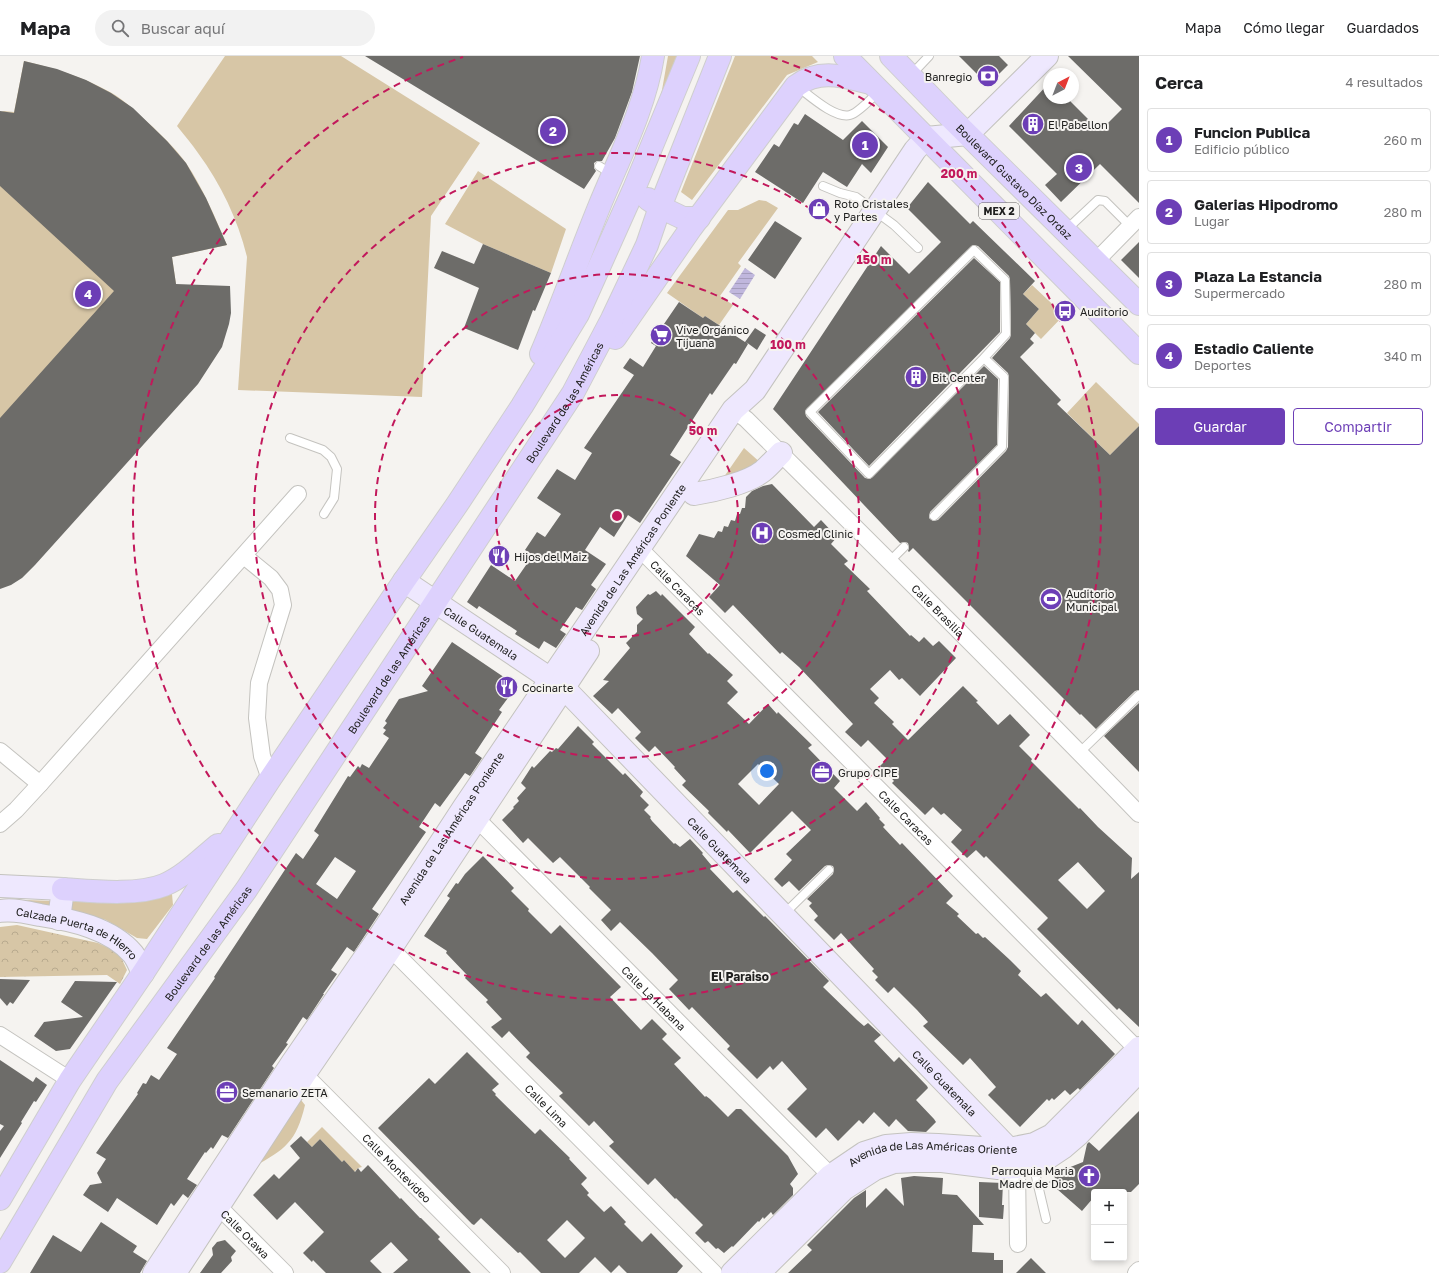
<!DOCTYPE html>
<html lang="es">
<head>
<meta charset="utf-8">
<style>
  :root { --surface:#fff; --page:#f2f2f2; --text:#202124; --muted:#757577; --line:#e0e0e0; --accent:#6c3eb6 }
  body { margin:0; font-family:"Golos Text",sans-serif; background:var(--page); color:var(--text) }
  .controls { position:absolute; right:12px; bottom:12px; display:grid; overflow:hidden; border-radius:4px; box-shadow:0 2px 6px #0003 }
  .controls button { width:36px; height:36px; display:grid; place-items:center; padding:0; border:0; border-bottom:1px solid var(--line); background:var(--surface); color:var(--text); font:20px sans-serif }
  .compass { position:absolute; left:1043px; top:12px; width:36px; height:36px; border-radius:50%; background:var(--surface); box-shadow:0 2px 6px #0003; rotate:42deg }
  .you { position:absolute; left:767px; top:715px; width:14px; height:14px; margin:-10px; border:3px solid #fff; border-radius:50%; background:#1a73e8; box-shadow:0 0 0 6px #1a73e833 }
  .badge { display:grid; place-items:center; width:26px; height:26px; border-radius:50%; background:var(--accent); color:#fff; font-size:13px; font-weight:700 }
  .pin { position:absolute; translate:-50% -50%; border:2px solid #fff; box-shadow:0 1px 4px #0006 }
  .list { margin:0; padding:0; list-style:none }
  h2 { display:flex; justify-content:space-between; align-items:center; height:52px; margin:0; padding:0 16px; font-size:17px }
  h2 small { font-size:13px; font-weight:400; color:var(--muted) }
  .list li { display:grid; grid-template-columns:26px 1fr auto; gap:12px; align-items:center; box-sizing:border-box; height:64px; margin:0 8px 8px; padding:0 8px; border:1px solid var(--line); border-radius:4px }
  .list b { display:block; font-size:15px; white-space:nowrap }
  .list p { margin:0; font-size:13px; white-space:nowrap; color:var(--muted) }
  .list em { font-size:13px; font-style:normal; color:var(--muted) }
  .actions { display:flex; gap:8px; padding:12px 16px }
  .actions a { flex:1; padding:9px 0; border:1px solid var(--accent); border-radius:4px; text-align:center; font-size:14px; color:var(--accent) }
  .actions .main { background:var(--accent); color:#fff }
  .icon { flex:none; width:22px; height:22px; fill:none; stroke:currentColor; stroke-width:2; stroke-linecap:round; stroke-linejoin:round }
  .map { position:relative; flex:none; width:1139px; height:1217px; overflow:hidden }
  header { display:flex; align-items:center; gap:24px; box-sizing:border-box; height:56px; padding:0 20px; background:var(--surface); border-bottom:1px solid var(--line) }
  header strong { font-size:19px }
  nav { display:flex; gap:22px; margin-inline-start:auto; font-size:14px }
  .search { width:280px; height:36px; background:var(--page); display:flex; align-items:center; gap:10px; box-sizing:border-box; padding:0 14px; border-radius:22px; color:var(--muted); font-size:15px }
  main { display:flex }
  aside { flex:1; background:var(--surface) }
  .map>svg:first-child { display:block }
</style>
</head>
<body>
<header>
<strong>Mapa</strong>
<div class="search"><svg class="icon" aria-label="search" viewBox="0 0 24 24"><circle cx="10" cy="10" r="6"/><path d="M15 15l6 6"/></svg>Buscar aquí</div>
<nav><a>Mapa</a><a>Cómo llegar</a><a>Guardados</a></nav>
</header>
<main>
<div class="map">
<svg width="1139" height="1217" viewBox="0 0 1139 1217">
  <defs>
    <pattern id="park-crowns" width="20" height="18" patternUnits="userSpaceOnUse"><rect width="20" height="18" fill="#d7c6a6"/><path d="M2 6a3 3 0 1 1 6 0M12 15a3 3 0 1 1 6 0" fill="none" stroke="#b8aa8e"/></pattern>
    <pattern id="water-rules" width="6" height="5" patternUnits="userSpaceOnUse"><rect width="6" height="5" fill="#c0b7dd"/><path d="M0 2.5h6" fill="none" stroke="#a59dbd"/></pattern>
  </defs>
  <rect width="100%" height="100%" fill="#f5f3f0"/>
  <!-- green -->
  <path fill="#d7c6a6" d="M225 0H341L480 87 431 160 422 341 238 334 247 201C238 164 221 128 198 97 192 88 184 79 177 70Z
    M668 0H679L659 51Z
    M735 0H812L818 6 787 19 692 144 681 136Z
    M24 5C54 12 83 21 110 36 126 45 139 59 153 71 164 82 177 94 186 107 203 132 215 161 227 189L172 201 176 228 0 457V56L4 55 14 56Z
    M478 115 566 173 551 217 483 188 445 168Z
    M759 144 766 145 778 152 738 207 741 210 720 240 733 249 719 269 705 260 703 262 667 237 728 154H738Z
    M1032 229 1064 259 1041 283 1026 268 1039 253 1023 238Z
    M1096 326 1139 368V370L1110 399 1067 357Z
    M744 392 762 408 719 428Z
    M172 838 173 849 147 883 137 882 106 864 25 844 113 847Z
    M301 1044 305 1049C296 1087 285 1093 252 1112Z
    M322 1071 362 1111 358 1112 353 1117 349 1110 344 1104 342 1106 320 1083 312 1091 307 1086Z"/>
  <!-- park -->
  <path fill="url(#park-crowns)" d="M17 869 98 887 119 897 127 914 120 928 107 919 0 921V871Z"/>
  <!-- water -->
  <path fill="url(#water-rules)" d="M745 212 755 219 740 243 729 236Z"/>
  <!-- building -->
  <path fill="#6d6c69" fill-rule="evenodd" d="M365 0H640L632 36 615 82 602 105H597L594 107V112L596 115 584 133Z
    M959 0H999L1008 9 988 29Z
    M1068 0H1139V147L1100 108 1061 146 1045 129 1057 118 1009 70 1049 27V42H1067L1100 75 1122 53Z
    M24 5 57 13 86 24 111 37 133 52 167 85 186 107 206 142 227 189 172 201 176 228 230 230 231 257 229 268 222 291 198 328 35 509 22 522 11 529 0 533V362L114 235 0 130V55L14 57Z
    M805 58 843 84 862 65 888 91 871 117 862 108 847 131 823 116 803 147 755 116 774 88 779 91 794 67 798 69Z
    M928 126 970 168 973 165 1035 225 1023 238 1039 253 1026 268 1035 277 1030 283 1034 287 1020 301 1061 344 1057 348 1110 399 1139 370V634L1135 635 1096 673 1081 658 1080 659 913 492 909 496 908 495 909 492 908 487 905 486 900 487 773 353 881 190 909 218 941 186 907 152ZM973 189 978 190 1009 220 1010 224 1011 278 1010 282 992 302 1008 317 1009 321 1008 391 1006 395 938 464 933 465 929 462 930 456 997 389 998 323 984 310 870 423 865 422 806 360 805 355Z
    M775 165 802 182 775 223 748 204Z
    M1139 186V222L1121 204Z
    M483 188 551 217 535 255 533 254 518 294 464 272 479 232 434 212 442 195 474 208Z
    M974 202 1000 226V276L869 410 818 356Z
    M679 246 703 262 705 260 745 286 755 272 766 279 757 294 746 286 748 288 736 308 734 307 712 339 710 337 670 399 681 406 640 467 628 459 614 481 600 471 585 494 606 508 591 529 596 533 582 554 576 551 560 574 566 578 556 592 544 585 539 593 515 578 517 575 479 550 477 553 467 546 491 509 515 525 533 499 525 494 537 476 545 481 561 458 537 442 557 413 575 424 592 397 584 392 634 319 623 312 630 302 643 311 656 290 651 287Z
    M772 428 814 471 821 464 837 481 831 488 848 505 844 508 870 533 867 535 910 580 911 579 919 586 924 581 933 590 939 585 956 602 920 640 902 622 899 624 890 614 870 633 879 642 874 647 894 666 892 668 908 684 963 630 978 645 976 646 998 669 1010 658 1030 679 1019 690 1032 703 1031 705 1079 753 1080 752 1098 771 1132 802 1131 823 1139 816V971L1119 952 1117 954 1037 873 1048 862 986 800 984 802 976 794 967 802 951 786 962 774 944 757 941 759 933 751 925 759 892 727 894 725 880 710 887 703 868 684 861 691 845 676 853 668 799 611 782 596 780 598 733 549 725 557 709 541 720 529 686 500 699 478 714 482 718 475 722 476 724 470 728 471 731 464 735 465 737 458H740L742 452H745L746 441 752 435 763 430ZM1078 806 1105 835 1087 853 1058 824Z
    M656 535 661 540 662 538 695 571 689 578 708 598 709 597 733 619 727 625 738 636 727 647 749 668 768 648 777 658 778 656 812 689 808 692 840 725 834 732 857 755 866 746 880 762 879 763 885 769 883 771 900 789 902 787 953 840 946 847 959 858 957 860 976 878 978 877 983 882 985 881 1010 904 1021 915 1018 919 1041 941 1046 937 1078 969 1082 964 1115 998 1080 1034 1078 1032 1070 1039 1065 1034 1054 1044 1052 1042 1049 1045 1047 1043 1020 1071 988 1039 996 1031 970 1002 963 1009 923 970 928 966 917 954 894 931 888 937 875 924 878 921 872 915 874 913 841 877 834 884 814 864 818 860 809 850 812 847 807 843 833 818 834 813 833 810 828 809 825 810 799 835 789 825 782 831 774 823 792 804 786 798 811 774 792 755 750 797 728 774 727 776 708 757 709 755 682 729 686 725 674 712 675 711 655 690 649 696 635 682 641 676 618 652 612 658 593 640 609 625 603 624 630 592 626 587 637 576V569L643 563 637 558 636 551 648 538 650 539ZM758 708 779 728 759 749 738 728Z
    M452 586 517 630 499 654 502 656 475 697 482 702 470 720 465 717 440 751 435 747 419 771 426 776 372 853 379 858 354 896 347 891 331 914 337 918 323 938H324L307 964 303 961 286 987 288 988 272 1010 274 1012 228 1082 222 1079 213 1093 211 1091 206 1097 205 1096 187 1123 197 1129 188 1142 183 1138 174 1150 171 1147 157 1169 117 1142 108 1156 83 1139 90 1129 102 1127 97 1117 106 1103 96 1097 138 1038 137 1037 143 1027 146 1028 151 1019 159 1024 177 998 167 992 215 922 214 921 296 797 303 803 319 779 314 775 348 720 350 721 358 710 360 712 362 708 369 712 389 682 383 678 386 674 383 672 387 667 385 665 399 643 428 635 422 630ZM335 801 356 815 337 843 316 828Z
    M1139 647V716L1104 680Z
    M578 670 594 686 592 688 623 719 625 717 643 736 640 740 649 749 644 754 651 761 650 762 652 765 674 788 675 787 680 791 690 783 703 797 702 798 712 810 710 813 733 837 737 834 764 861 765 860 829 925 823 931 857 964 864 970 868 967 881 979 874 985 894 1006 899 1001 927 1030 928 1032 916 1044 934 1063 936 1066 926 1076 908 1075 896 1063 889 1071 874 1056 863 1068 859 1064 838 1085 826 1072 816 1082 787 1053 807 1033 782 1005 773 1014 770 1010 757 1023 727 993 730 990 692 951 689 954 669 933 678 924 652 897 620 866 611 875 601 864 611 854 589 832 590 831 560 801 553 807 528 782 523 787 502 764 514 752 513 751 519 745 517 742 526 732 521 727 532 710 534 712 550 695 552 696 556 692 558 693Z
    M483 800 514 832 511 835 529 853 528 855 551 878 560 869 621 931 610 941 641 974 652 963 667 978 662 983 681 1002 674 1008 705 1041 706 1040 710 1043 728 1061 736 1053H741L788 1100 798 1118 790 1128 793 1132V1139L773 1159 771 1156 764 1163 763 1161 759 1166 758 1165 733 1191 732 1190 724 1197 718 1192 716 1193 708 1185 705 1187 695 1177 703 1169 676 1142 675 1143 655 1122 648 1129 609 1090 614 1086 594 1065 589 1070 559 1040 563 1037 526 1001 530 997 509 975 502 982 491 971 502 963 486 946 488 944 465 922 467 919 446 897 447 895 424 880 450 842 447 840 456 827 458 828 465 818Z
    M0 923 30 924 13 948 10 946 7 950 0 942Z
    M75 925 117 926 70 993 56 995 34 980 44 966 83 961 61 946Z
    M467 996 499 1028 492 1034 496 1038 495 1039 535 1078 540 1073 570 1102 569 1103 587 1122 581 1128 589 1137 587 1139 604 1156 611 1150 626 1166 624 1168 642 1186 651 1177 683 1210 677 1217H627L619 1209 611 1217 595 1201 579 1217H541L520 1196 518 1197 481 1162 474 1169 472 1168 378 1072 429 1022 435 1028ZM567 1164 585 1182 565 1202 547 1184Z
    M0 1004 33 1026 36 1021 47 1029 36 1046 34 1045 21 1066 22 1067 0 1102V1075L4 1070 0 1068Z
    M1139 1055V1128L1131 1136H1094V1141L1082 1155 1049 1126 1055 1122 1053 1118 1083 1106 1087 1088 1089 1086 1099 1095Z
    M301 1080 312 1091 320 1083 342 1106 344 1104 355 1116 358 1112 361 1116 368 1109 400 1143 401 1142 420 1162H421L440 1181 438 1183 471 1217H393L408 1204 391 1186 370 1205 382 1217H326L313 1204 312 1206 303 1197 324 1176 295 1146 277 1164 253 1139 274 1118 279 1123 300 1102 290 1090Z
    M914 1120 943 1122 942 1138 957 1139 984 1169H973L972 1196 994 1197V1204H1003V1217H788L812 1194 807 1189 854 1142 866 1134V1152L886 1132 904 1150 901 1122Z
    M979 1126 1003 1127 1002 1149H1004L1003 1163 979 1161Z
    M101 1166 137 1190 133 1196 147 1205 140 1217H30L53 1179 81 1196Z
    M225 1184 236 1195 231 1201 232 1205 221 1217H200L213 1199 212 1192 217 1186Z
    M1031 1202 1046 1217H1016Z"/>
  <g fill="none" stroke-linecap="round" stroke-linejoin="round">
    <!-- lane casing -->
    <g stroke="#c4c3bf" stroke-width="10">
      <path id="lane" d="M911 19 929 0
        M798 31C810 40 835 63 850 59 858 57 872 42 879 35
        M599 110 612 118
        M823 130 840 137 856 141 894 169 918 192
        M1066 174 1098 144 1105 145 1130 170
        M290 382 323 394 331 401 337 413 334 442 324 458
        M934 460 1002 391 1004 321 984 302 869 418 810 356 974 194 1005 224 1006 278 984 302
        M890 505 904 491
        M1080 696 1139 639
        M784 858 829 814
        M1033 1108 1046 1163"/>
    </g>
    <!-- street casing -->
    <g stroke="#c4c3bf" stroke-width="18">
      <g id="street">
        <path d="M1096 205 1139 161"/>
        <path id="s1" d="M733 354 746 363C878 494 1010 624 1139 758"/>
        <path id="s2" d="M640 493 1139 995"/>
        <path d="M244 500 271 522 280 534 283 549 259 627 257 662 262 700 270 723"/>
        <path d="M0 695 40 728"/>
        <path id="s3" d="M469 755 838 1127"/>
        <path d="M0 768 16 754 40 728 298 438"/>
        <path id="s4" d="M383 885 714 1217"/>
        <path d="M0 979 70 1024"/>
        <path id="s5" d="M297 1011 502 1217"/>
        <path d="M1014 1102 1017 1111 1018 1188"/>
        <path id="s6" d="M211 1143 285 1217"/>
        <path d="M1136 1217 1139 1214"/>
      </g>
    </g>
    <!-- secondary casing -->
    <g stroke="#c4c3bf" stroke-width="24">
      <g id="secondary">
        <path d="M694 438C714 435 748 427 763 415 769 410 775 403 781 397"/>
        <path id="s7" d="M404 525 564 632 1009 1093"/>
        <path d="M0 830 63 833 59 863"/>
        <path id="s8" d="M0 855C13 853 27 856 40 859 72 864 111 872 133 898 137 903 140 911 143 917"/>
        <path id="s9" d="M154 1217 292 1007 379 881 464 751 733 354 755 334 915 94 926 82 968 78 1047 0"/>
        <path d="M175 1217 304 1019 391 892 588 595"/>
        <path id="s10" d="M732 1217 830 1120 864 1097 886 1090 911 1088 938 1089 997 1093H1009L1034 1088 1052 1079 1139 992"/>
        <path d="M759 1217 844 1133 875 1113 894 1106 916 1105H942L998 1112 1017 1111 1046 1103 1064 1091 1078 1079 1139 1015"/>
      </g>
    </g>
    <!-- primary casing -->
    <g stroke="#cecece" stroke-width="24">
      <g id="primary">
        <path d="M845 0 1139 297"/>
        <path id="s11" d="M891 0 954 65 1139 248"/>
        <path d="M648 143 660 151 683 162H699"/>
        <path d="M615 282 691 172 796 30C820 12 845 21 871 27"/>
        <path d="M541 298C562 249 579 200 599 151 619 102 645 52 653 0"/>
        <path d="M63 833C92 835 137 840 164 829 185 820 201 803 218 789"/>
        <path d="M0 1143 70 1024 143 917 270 723 404 525 456 450 522 350 578 258 634 133 689 0"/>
        <path id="s12" d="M0 1206 107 1025 246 834 573 337 612 263 647 189 660 151 720 0"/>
      </g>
    </g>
    <!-- lane -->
    <use href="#lane" stroke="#fff" stroke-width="8"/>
    <!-- street -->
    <use href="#street" stroke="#fff" stroke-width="16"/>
    <!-- secondary -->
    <use href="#secondary" stroke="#eee8fe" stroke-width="22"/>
    <!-- primary -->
    <use href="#primary" stroke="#ddd1fd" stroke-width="22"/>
  </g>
  <!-- distance rings -->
  <g fill="none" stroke="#c2185b" stroke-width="2" stroke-dasharray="7 5">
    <circle cx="617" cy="460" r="121"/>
    <circle cx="617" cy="460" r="242"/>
    <circle cx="617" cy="460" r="363"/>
    <path d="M771 1A484 484 0 1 1 463 1"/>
  </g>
  <!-- icons -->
  <defs>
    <g id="bank-disc" transform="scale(1.15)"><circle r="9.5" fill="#6c3eb6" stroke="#f5f3f0"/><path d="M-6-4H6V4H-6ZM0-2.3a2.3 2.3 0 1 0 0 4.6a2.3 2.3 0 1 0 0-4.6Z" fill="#fff"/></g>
    <g id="building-disc" transform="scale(1.15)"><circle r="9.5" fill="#6c3eb6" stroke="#f5f3f0"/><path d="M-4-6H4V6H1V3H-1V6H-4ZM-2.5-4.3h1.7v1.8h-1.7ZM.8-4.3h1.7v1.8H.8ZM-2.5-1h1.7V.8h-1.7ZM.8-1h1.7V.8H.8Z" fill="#fff"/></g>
    <g id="shop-disc" transform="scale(1.15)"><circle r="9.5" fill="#6c3eb6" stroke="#f5f3f0"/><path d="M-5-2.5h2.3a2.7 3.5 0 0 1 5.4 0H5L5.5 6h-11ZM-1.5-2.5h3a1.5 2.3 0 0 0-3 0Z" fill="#fff"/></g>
    <g id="bus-disc" transform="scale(1.15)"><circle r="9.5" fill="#6c3eb6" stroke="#f5f3f0"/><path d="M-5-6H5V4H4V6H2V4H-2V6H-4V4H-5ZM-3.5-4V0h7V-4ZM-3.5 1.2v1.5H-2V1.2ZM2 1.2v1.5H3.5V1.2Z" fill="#fff"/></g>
    <g id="supermarket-disc" transform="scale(1.15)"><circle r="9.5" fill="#6c3eb6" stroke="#f5f3f0"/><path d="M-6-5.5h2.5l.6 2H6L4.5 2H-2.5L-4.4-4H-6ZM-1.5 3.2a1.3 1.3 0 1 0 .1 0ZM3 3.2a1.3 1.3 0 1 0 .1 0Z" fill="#fff"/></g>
    <g id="hospital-disc" transform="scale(1.15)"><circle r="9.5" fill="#6c3eb6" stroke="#f5f3f0"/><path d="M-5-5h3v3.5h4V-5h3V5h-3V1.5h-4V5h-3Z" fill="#fff"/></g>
    <g id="restaurant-disc" transform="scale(1.15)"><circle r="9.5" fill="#6c3eb6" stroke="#f5f3f0"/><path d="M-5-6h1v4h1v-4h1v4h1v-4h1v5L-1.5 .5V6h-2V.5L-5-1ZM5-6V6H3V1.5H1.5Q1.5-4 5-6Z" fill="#fff"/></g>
    <g id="stadium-disc" transform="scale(1.15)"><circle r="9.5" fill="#6c3eb6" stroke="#f5f3f0"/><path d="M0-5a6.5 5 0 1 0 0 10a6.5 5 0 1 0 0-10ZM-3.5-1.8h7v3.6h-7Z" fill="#fff"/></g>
    <g id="office-disc" transform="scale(1.15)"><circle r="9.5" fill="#6c3eb6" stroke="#f5f3f0"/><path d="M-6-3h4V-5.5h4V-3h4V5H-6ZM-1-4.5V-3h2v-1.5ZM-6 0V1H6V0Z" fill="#fff"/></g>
    <g id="church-disc" transform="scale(1.15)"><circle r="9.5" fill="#6c3eb6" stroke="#f5f3f0"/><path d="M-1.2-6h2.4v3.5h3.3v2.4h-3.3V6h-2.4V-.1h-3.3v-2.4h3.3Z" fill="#fff"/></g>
  </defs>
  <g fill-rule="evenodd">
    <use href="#bank-disc" x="988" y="20"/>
    <use href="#building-disc" x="1033" y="68"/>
    <use href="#shop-disc" x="819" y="153"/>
    <use href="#bus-disc" x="1065" y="255"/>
    <use href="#supermarket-disc" x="661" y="279"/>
    <use href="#building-disc" x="916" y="321"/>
    <use href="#hospital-disc" x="762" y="477"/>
    <use href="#restaurant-disc" x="499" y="500"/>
    <use href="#stadium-disc" x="1051" y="543"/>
    <use href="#restaurant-disc" x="507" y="631"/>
    <use href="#office-disc" x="822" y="716"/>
    <use href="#office-disc" x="227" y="1036"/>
    <use href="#church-disc" x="1089" y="1120"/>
  </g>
  <g text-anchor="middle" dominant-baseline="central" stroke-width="4" stroke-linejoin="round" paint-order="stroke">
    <!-- shield labels -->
    <rect fill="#f5f3f0" stroke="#605f5e" stroke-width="1" x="979" y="147" width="40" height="16" rx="3"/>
    <g font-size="10" font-weight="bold" fill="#20201f">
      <text x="999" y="155">MEX 2</text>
    </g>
    <!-- poi labels -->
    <g font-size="11" fill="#20201f" stroke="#f5f3f0" text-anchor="start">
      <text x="972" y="20" text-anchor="end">Banregio</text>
      <text x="1048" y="68">El Pabellon</text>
      <text x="834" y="147">Roto Cristales<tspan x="834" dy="13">y Partes</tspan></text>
      <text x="1080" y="255">Auditorio</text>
      <text x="676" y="273">Vive Orgánico<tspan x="676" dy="13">Tijuana</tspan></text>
      <text x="932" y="321">Bit Center</text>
      <text x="778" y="477">Cosmed Clinic</text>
      <text x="514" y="500">Hijos del Maiz</text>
      <text x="1066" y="537">Auditorio<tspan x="1066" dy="13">Municipal</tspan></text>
      <text x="522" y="631">Cocinarte</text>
      <text x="838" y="716">Grupo CIPE</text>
      <text x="242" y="1036">Semanario ZETA</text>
      <text x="1074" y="1114" text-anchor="end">Parroquia Maria<tspan x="1074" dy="13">Madre de Dios</tspan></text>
    </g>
    <!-- street labels -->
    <g font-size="11" fill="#20201f" stroke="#f5f3f0">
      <text stroke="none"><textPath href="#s11" startOffset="176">Boulevard Gustavo Díaz Ordaz</textPath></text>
      <text stroke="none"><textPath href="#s12" startOffset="1029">Boulevard de las Américas</textPath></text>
      <text stroke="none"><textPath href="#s9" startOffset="859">Avenida de Las Américas Poniente</textPath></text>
      <text stroke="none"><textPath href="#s2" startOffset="54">Calle Caracas</textPath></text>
      <text stroke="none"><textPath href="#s1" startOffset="287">Calle Brasilia</textPath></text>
      <text stroke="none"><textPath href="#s7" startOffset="93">Calle Guatemala</textPath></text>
      <text stroke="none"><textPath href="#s12" startOffset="705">Boulevard de las Américas</textPath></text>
      <text stroke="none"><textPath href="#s2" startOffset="378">Calle Caracas</textPath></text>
      <text stroke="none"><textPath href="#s9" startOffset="535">Avenida de Las Américas Poniente</textPath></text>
      <text stroke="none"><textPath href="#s7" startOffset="417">Calle Guatemala</textPath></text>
      <text stroke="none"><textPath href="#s8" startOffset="82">Calzada Puerta de Hierro</textPath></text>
      <text stroke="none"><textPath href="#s12" startOffset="381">Boulevard de las Américas</textPath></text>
      <text stroke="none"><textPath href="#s3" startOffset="263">Calle La Habana</textPath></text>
      <text stroke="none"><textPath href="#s7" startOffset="741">Calle Guatemala</textPath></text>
      <text stroke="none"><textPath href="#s4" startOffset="232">Calle Lima</textPath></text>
      <text stroke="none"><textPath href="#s10" startOffset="247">Avenida de Las Américas Oriente</textPath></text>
      <text stroke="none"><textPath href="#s5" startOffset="142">Calle Montevideo</textPath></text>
      <text stroke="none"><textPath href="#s6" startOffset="49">Calle Otawa</textPath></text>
    </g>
    <!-- neighbourhood labels -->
    <g font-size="12" font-weight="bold" fill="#20201f" stroke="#f5f3f0">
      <text x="740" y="920">El Paraiso</text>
    </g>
  </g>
  <circle cx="617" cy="460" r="6" fill="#c2185b" stroke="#f5f3f0" stroke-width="2"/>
  <g font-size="12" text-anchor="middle" font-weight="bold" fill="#c2185b" stroke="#f5f3f0" stroke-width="4" stroke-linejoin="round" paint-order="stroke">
    <text x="959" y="122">200 m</text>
    <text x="874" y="208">150 m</text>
    <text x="788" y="293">100 m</text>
    <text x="703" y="379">50 m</text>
  </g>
</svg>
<div class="controls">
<button>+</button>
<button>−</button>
</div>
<svg class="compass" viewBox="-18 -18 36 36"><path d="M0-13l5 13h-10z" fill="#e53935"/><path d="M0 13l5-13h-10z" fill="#757577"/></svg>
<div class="you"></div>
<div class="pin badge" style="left:865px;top:89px">1</div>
<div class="pin badge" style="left:553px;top:75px">2</div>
<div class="pin badge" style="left:1079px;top:112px">3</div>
<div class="pin badge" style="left:88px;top:238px">4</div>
</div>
<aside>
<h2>Cerca<small>4 resultados</small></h2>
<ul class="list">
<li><span class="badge">1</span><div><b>Funcion Publica</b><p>Edificio público</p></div><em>260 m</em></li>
<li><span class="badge">2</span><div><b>Galerias Hipodromo</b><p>Lugar</p></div><em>280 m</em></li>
<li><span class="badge">3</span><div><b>Plaza La Estancia</b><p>Supermercado</p></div><em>280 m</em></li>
<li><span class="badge">4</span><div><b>Estadio Caliente</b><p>Deportes</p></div><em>340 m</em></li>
</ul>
<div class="actions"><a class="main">Guardar</a><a>Compartir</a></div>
</aside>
</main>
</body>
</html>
